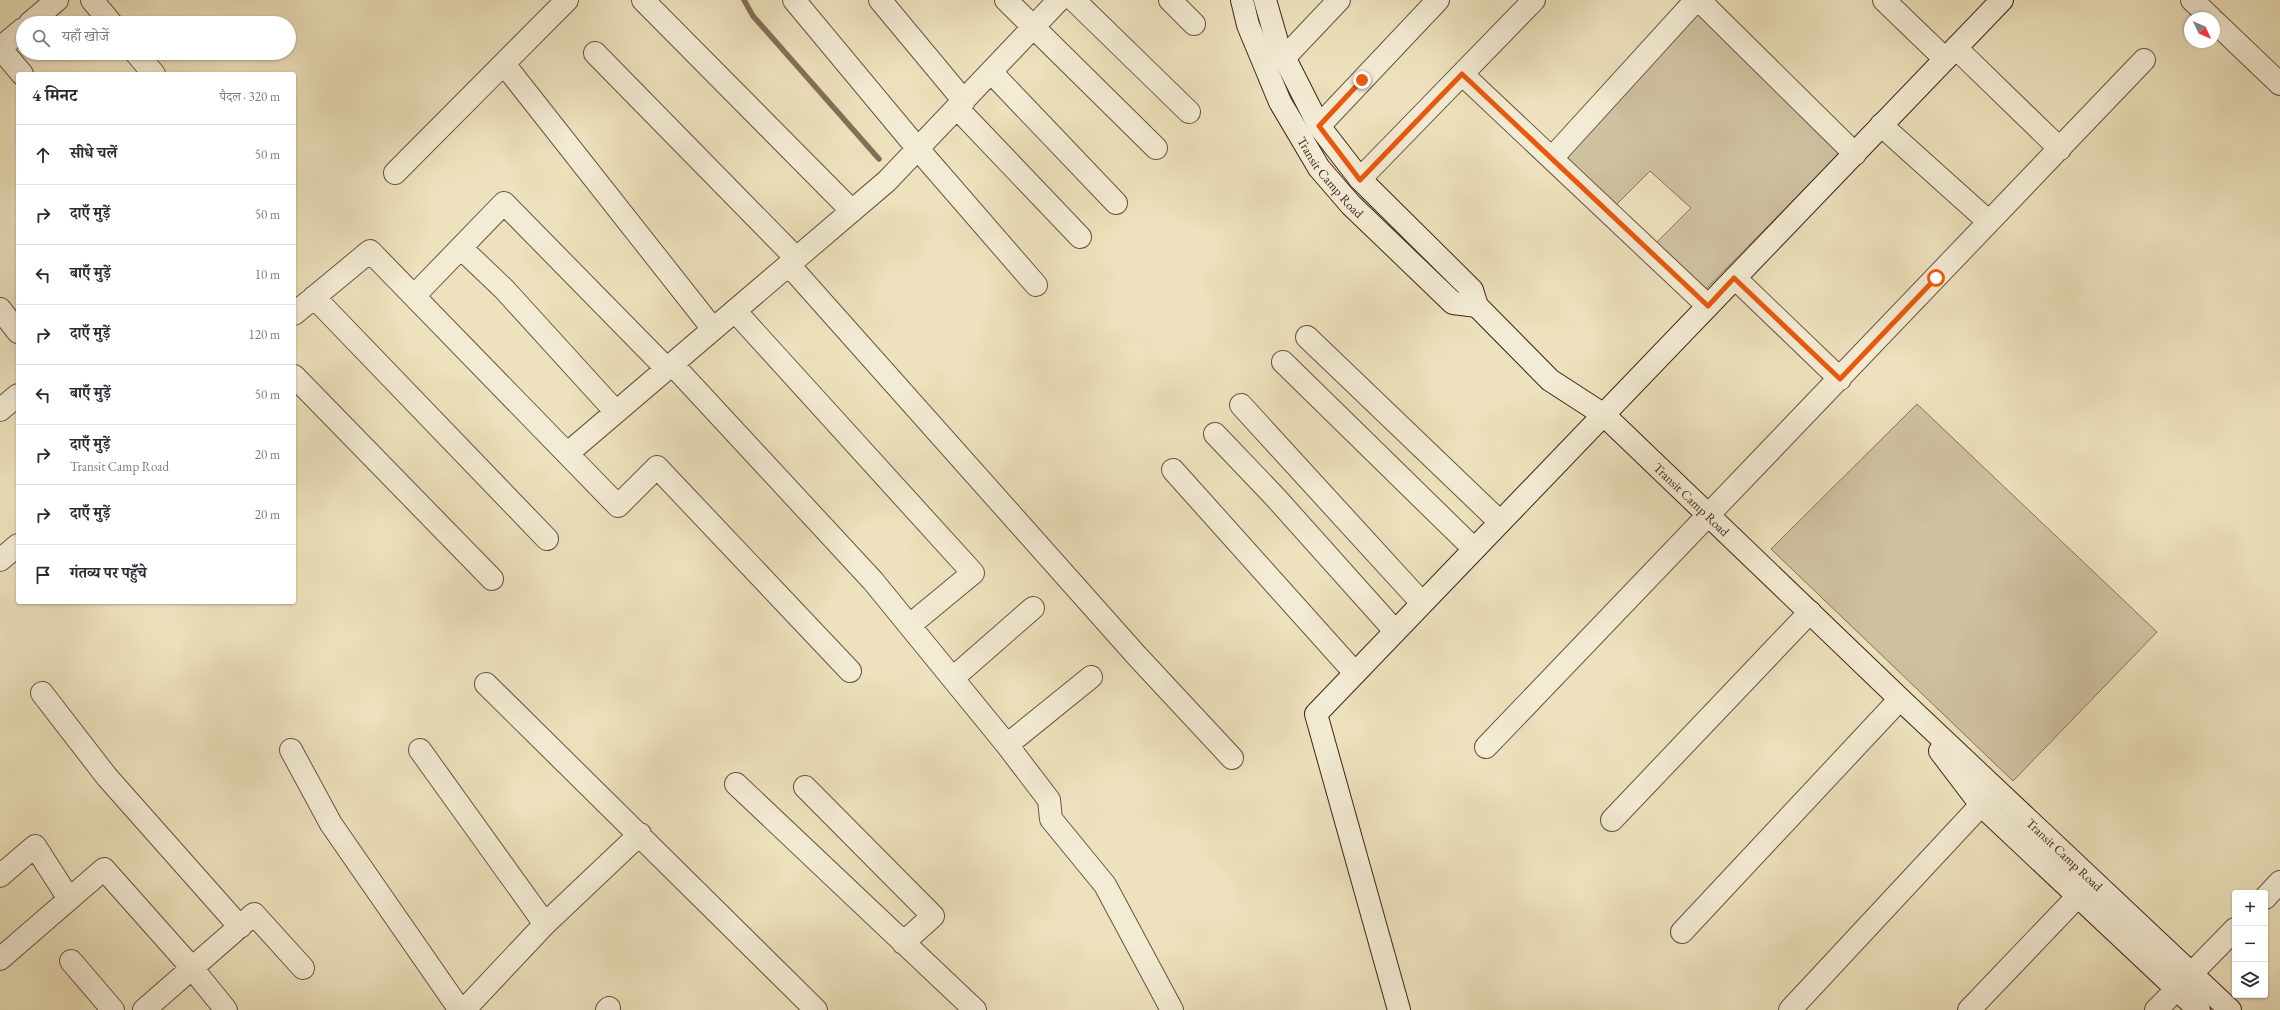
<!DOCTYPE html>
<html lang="hi">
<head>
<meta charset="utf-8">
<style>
  :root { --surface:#fff; --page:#f7f7f7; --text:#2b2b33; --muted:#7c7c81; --line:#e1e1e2 }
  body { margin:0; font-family:"EB Garamond","Noto Serif Devanagari",serif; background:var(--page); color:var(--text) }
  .controls { position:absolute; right:12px; bottom:12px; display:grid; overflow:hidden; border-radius:4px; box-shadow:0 1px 3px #0004 }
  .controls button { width:36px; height:36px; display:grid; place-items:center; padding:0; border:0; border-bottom:1px solid var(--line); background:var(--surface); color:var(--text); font:20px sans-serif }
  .compass { position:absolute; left:2184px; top:12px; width:36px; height:36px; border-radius:50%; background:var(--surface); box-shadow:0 1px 3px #0004; rotate:134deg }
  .stop { position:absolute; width:12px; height:12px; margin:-9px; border:3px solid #ea580c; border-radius:50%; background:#fff }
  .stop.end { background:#ea580c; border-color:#fff; box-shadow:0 1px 4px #0008 }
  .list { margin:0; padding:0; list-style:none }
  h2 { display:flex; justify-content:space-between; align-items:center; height:52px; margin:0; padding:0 16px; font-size:17px }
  h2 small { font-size:13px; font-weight:400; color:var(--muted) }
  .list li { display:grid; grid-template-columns:26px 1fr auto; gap:12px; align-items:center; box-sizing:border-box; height:60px; padding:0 16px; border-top:1px solid var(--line) }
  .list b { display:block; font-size:15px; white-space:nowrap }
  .list p { margin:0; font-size:13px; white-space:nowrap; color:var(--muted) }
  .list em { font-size:13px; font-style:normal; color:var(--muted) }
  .icon { flex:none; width:22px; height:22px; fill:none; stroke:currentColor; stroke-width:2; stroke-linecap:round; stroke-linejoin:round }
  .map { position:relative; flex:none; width:2280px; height:1010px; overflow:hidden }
  .search { position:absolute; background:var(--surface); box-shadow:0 1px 3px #0004; left:16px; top:16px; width:280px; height:44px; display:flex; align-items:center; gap:10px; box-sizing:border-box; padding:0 14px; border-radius:22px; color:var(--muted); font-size:15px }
  .panel { position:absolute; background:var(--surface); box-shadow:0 1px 3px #0004; left:16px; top:72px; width:280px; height:532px; border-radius:4px }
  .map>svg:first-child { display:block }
</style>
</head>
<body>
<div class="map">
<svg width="2280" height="1010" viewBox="0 0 2280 1010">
  <rect width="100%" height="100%" fill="#ede2bd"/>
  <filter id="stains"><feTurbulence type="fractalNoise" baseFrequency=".005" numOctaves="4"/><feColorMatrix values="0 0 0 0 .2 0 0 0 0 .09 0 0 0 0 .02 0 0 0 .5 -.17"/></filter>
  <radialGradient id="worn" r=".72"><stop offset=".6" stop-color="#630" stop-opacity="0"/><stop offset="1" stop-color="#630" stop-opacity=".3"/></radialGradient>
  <!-- green -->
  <path fill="#cfc2a1" stroke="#87735c" d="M1697 10 1843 150 1705 290 1656 243 1691 208 1650 171 1614 207 1560 155Z
    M1917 404 2157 632 2013 781 1771 549Z"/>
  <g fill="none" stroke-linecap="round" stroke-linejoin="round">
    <!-- stream -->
    <path stroke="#846f59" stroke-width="5.5" d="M744 0 753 16 879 159"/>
    <!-- street casing -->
    <g stroke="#6a5441" stroke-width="24">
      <path id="street" d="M92 0 111 23
        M643 0 852 211
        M794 0 918 149 1036 285
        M880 0 964 101
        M1006 0 1156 148
        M1074 0 1189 112
        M1170 0 1194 24
        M1699 0 1855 154
        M1884 0 1945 59
        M2192 0 2211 18
        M2214 21 2280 84
        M30 23 57 0
        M0 48 22 74
        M0 48 23 29
        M1956 48 2060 149
        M136 53 154 74
        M595 53 796 258
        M1284 58 1339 0
        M504 64 713 329
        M991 72 1116 203
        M1462 74 1708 306
        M957 108 1080 237
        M1881 125 1989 222
        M1319 126 1438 0
        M1552 158 1696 0
        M395 173 567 0
        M1360 179 1534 0
        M461 248 504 289 616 412
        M789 265 1137 656 1232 758
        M1735 278 1840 379
        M414 296 504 203 667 369
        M314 297 547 539
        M0 309 18 332
        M735 311 973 573 910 625
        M294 314 370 251 618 506 657 467 850 671
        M1307 337 1500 522
        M1283 362 1474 549
        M672 364 873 581 1007 745 1049 800 1051 819 1105 885 1172 1010
        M294 376 492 579
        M1241 405 1422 603
        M0 410 18 395
        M1215 434 1276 498 1395 631
        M568 453 887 181 1059 0
        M1173 470 1355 673
        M0 560 18 545
        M953 678 1033 608
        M486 684 816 1010
        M42 693 107 777 240 927
        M1007 745 1091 677
        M1486 747 2144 60
        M291 750 331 824 460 1010
        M420 750 545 924
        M736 784 975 1010
        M805 787 933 916 903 943
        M1612 820 1810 612
        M0 876 35 846 69 899
        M2265 898 2280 882
        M1682 932 1900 699
        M0 959 104 869 192 968 226 1010
        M71 961 113 1010
        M2192 973 2235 929
        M144 1010 254 914 303 968
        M464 1010 545 924 640 834
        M607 1010 609 1008
        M1790 1010 1981 805
        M1969 1010 2078 896
        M2156 1010 2177 989"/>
    </g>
    <!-- secondary casing -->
    <g stroke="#3f2418" stroke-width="24">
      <g id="secondary">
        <path id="s1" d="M1242 0 1248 25 1280 102 1319 168 1351 205 1453 303 1477 306"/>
        <path id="s2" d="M1265 0 1278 45 1319 126 1360 179 1472 290 1477 306 1550 380 1604 415 1900 699 2230 1010"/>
        <path d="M1940 751 1981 805 2199 1010"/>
        <path d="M1399 1010 1316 714 2002 0"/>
      </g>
    </g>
    <!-- street -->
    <use href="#street" stroke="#f3ecd4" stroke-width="22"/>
    <!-- secondary -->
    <use href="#secondary" stroke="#f3ecd4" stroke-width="22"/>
  </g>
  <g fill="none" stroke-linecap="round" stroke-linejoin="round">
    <!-- route -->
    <path stroke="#ea580c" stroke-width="5" d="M1362 80 1319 126 1360 180 1462 74 1708 306 1734 278 1840 379 1936 278"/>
  </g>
  <g text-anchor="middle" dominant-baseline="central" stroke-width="3" stroke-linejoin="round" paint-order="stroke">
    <!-- street labels -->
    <g font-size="13" fill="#3f2418" stroke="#f3ecd4">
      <text stroke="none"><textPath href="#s1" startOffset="200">Transit Camp Road</textPath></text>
      <text stroke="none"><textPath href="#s2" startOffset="669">Transit Camp Road</textPath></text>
      <text stroke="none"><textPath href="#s2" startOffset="1184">Transit Camp Road</textPath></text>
    </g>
  </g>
  <rect width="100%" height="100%" filter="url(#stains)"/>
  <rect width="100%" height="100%" fill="url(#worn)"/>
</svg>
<div class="controls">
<button>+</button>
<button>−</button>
<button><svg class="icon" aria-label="layers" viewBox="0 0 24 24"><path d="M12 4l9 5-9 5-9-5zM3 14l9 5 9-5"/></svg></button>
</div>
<svg class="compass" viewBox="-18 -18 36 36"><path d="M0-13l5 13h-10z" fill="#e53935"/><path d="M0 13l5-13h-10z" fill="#7c7c81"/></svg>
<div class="stop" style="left:1936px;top:278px"></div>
<div class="stop end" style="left:1362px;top:80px"></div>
<div class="search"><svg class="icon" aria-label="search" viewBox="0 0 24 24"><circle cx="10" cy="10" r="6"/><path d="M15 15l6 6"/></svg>यहाँ खोजें</div>
<section class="panel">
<h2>4 मिनट<small>पैदल · 320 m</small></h2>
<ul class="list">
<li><svg class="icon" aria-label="ahead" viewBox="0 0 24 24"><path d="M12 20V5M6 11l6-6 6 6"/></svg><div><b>सीधे चलें</b></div><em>50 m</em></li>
<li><svg class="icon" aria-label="right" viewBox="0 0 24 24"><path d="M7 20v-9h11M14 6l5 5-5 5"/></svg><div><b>दाएँ मुड़ें</b></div><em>50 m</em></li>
<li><svg class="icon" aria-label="left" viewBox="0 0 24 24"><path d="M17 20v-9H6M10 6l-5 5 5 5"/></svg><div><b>बाएँ मुड़ें</b></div><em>10 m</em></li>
<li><svg class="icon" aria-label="right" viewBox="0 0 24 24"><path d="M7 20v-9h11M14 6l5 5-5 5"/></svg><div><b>दाएँ मुड़ें</b></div><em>120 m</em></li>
<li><svg class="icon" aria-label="left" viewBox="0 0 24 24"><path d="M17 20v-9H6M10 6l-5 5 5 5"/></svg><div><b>बाएँ मुड़ें</b></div><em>50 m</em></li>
<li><svg class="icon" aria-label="right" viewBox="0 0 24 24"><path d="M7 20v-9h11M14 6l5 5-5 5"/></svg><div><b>दाएँ मुड़ें</b><p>Transit Camp Road</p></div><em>20 m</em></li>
<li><svg class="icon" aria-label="right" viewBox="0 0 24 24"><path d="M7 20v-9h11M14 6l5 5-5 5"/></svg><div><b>दाएँ मुड़ें</b></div><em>20 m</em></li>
<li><svg class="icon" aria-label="arrive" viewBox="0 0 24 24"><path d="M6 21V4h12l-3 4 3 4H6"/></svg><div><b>गंतव्य पर पहुँचे</b></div></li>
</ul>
</section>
</div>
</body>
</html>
